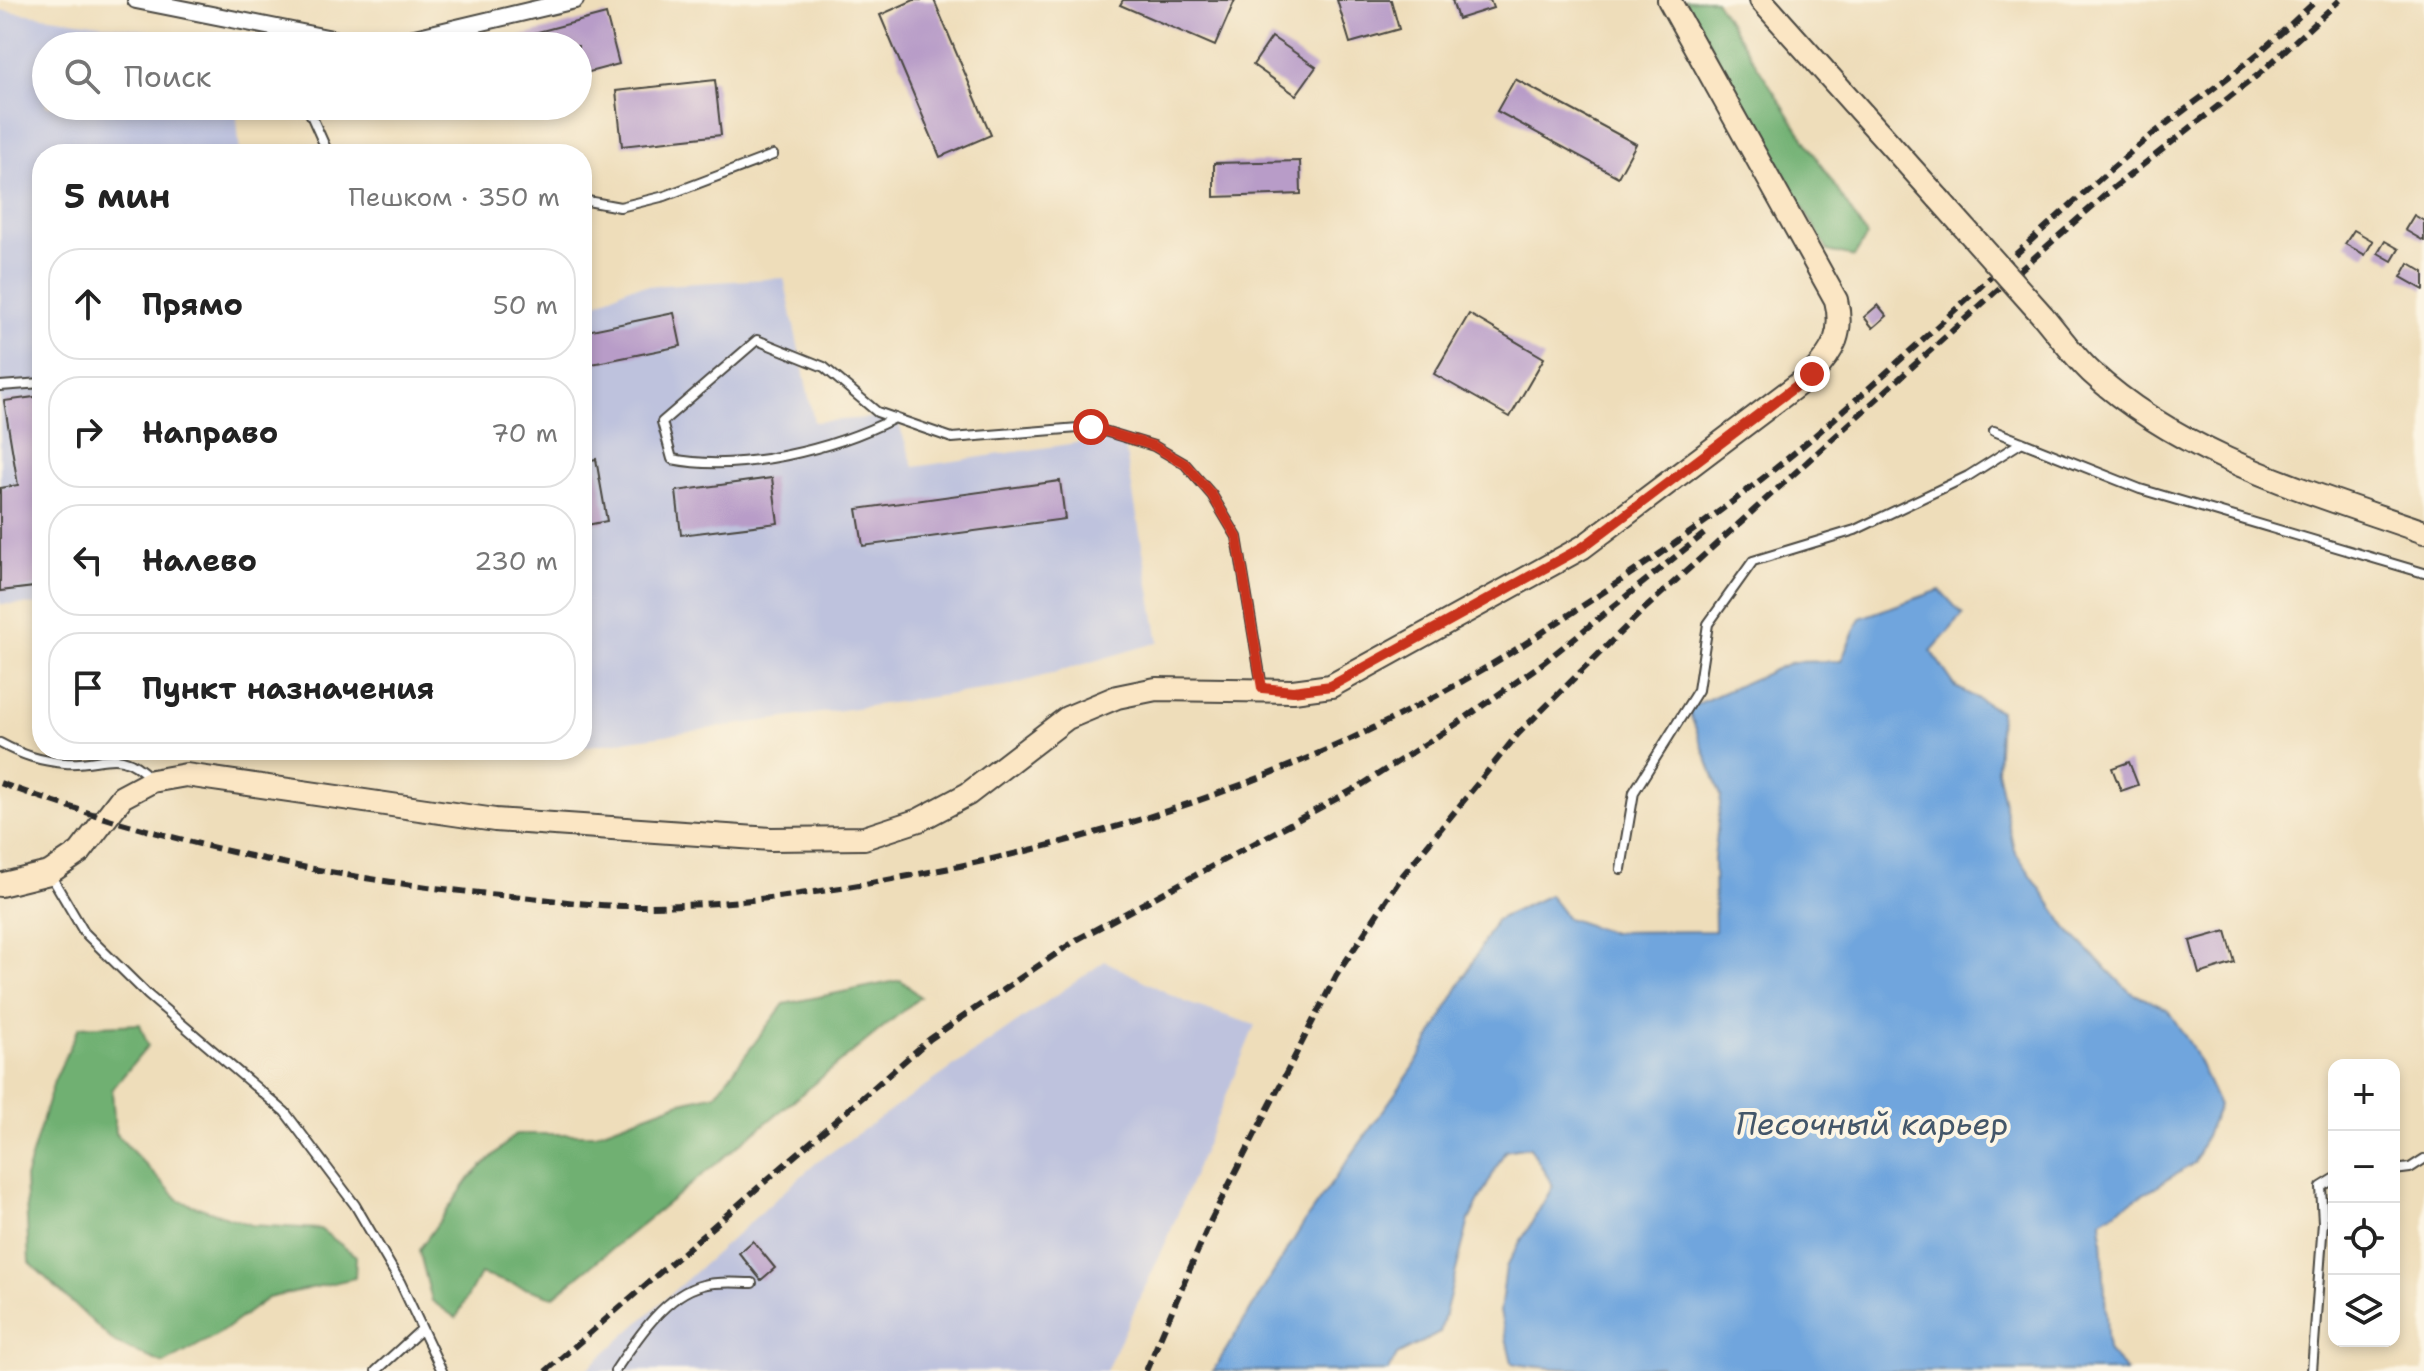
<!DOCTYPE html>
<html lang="ru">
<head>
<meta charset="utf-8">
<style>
  :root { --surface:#fff; --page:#f2f2f2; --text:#222; --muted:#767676; --line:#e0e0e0 }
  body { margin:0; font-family:"Shantell Sans",sans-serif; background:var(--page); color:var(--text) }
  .controls { position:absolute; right:24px; bottom:24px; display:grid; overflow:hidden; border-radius:16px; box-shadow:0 4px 12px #0003 }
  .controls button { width:72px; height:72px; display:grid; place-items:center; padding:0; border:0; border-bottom:2px solid var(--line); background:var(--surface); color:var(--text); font:40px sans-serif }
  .stop { position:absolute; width:24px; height:24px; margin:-18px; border:6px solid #c8321e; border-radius:50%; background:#fff }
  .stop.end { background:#c8321e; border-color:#fff; box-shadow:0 2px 8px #0008 }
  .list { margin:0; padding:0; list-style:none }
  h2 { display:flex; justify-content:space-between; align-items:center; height:104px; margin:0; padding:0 32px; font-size:34px }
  h2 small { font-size:26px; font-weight:400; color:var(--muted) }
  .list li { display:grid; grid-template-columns:52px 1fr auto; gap:24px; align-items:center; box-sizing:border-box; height:112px; margin:0 16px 16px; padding:0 16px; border:2px solid var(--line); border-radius:32px }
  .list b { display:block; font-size:30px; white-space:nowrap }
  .list em { font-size:26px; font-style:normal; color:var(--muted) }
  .icon { flex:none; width:44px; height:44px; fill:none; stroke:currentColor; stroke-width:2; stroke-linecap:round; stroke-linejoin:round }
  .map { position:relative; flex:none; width:2424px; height:1371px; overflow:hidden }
  .search { position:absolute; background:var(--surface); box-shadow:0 4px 12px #0003; left:32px; top:32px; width:560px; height:88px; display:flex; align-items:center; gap:20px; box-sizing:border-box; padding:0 28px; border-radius:44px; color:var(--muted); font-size:30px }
  .panel { position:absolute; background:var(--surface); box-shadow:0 4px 12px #0003; left:32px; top:144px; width:560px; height:616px; border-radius:32px }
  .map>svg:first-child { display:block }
</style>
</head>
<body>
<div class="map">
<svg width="2424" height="1371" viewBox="0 0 2424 1371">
  <rect width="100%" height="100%" fill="#fcf5e5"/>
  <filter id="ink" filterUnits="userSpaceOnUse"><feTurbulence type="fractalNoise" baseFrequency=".0125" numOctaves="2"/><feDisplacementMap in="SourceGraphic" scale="16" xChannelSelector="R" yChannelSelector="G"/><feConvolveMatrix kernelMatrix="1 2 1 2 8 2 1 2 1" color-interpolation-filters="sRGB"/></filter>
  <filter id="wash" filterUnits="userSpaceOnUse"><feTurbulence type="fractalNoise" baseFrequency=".006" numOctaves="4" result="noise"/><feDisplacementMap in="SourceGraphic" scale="32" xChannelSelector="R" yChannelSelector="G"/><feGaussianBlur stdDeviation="1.8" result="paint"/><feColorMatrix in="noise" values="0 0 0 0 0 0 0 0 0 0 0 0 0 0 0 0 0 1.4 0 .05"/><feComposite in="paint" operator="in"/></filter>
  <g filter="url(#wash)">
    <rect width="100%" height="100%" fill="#eeddba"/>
    <!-- industrial -->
    <path fill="#bec2dd" d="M0 10 231 42V46H46V106H236L240 154H42V605L0 604Z
      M784 278 814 422 896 416 914 467 1123 436 1159 642 1009 686 582 747V311L629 287Z
      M1105 961 1187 1003 1255 1025 1167 1240 1106 1371H585L817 1162Z"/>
    <!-- forest -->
    <path fill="#6fb072" stroke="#4d6e4e" stroke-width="2" d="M1685 0H1715L1867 236 1854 257 1828 251Z
      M901 980 920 997 553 1297 480 1274 456 1318 432 1301 419 1250 470 1178 516 1134H595L681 1102 716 1094 784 1004Z
      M140 1024 148 1046 112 1089 115 1133 180 1201 251 1225 320 1229 356 1256 355 1278 268 1298 220 1333 164 1364 115 1343 29 1262 25 1178 54 1081 79 1027Z"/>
    <!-- water -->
    <path fill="#6fa5dd" stroke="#4d6884" stroke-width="2" d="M1940 590 1963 615 1931 651 1956 687 2000 711 1997 770 2014 850 2070 932 2130 992 2167 1009 2192 1047 2219 1106 2194 1163 2101 1220 2108 1352 2127 1371H1666L1660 1366C1620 1370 1548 1371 1512 1363L1500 1312 1506 1267 1553 1186 1530 1147 1505 1151 1469 1220 1440 1333 1397 1355 1389 1371H1213L1307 1218 1414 1067 1496 920 1549 895 1567 918 1609 932 1715 931 1714 859 1721 796 1688 708 1792 662 1841 661 1860 618Z"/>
    <g id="blocks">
      <!-- building -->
      <path fill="#b89cc8" d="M914 0H934L991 135 940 157 880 15Z
        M1123 0H1235L1215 46 1120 5Z
        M1337 0H1391L1399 29 1350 43Z
        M1452 0H1490L1493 8 1458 19Z
        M606 14 619 64 578 75V46H501L500 42Z
        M1272 37 1316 67 1296 95 1253 65Z
        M1515 79 1636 144 1618 177 1497 111Z
        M715 80 721 135 622 146 616 91Z
        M1300 161 1301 194 1214 197V163Z
        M2414 215 2424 221V241L2405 230Z
        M2354 230 2373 241 2365 255 2345 244Z
        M2385 241 2399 249 2392 261 2378 253Z
        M2409 263 2424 272V290L2401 277Z
        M1878 305 1887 316 1873 328 1864 317Z
        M674 313 681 346 582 366V332Z
        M1469 314 1544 358 1510 417 1434 374Z
        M42 396V586L0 591V488L18 485 4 401Z
        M596 459 607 521 582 526V462Z
        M772 478 778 523 681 535 676 491Z
        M1060 481 1065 519 863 546 857 509Z
        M2129 762 2138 785 2121 791 2112 768Z
        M2226 931 2235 963 2199 974 2190 941Z
        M753 1241 775 1268 761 1280 739 1253Z"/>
    </g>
  </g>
  <g filter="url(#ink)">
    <use href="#blocks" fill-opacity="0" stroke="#484640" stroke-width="2"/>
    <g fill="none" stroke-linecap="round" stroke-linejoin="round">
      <!-- lane casing -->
      <g stroke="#484640" stroke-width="12">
        <path id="lane" d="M272 28 280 46
          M307 106 328 153 335 154
          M582 200 620 207 665 196 773 155
          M0 386 42 383
          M895 418C834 449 740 473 672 459L662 422 757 340 824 367 877 412 952 438 1091 427 1154 446 1185 464 1212 495 1237 537 1262 687
          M1994 431 2140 489 2424 573
          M0 743C22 755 40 761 65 763 103 766 118 744 151 779
          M1621 869 1634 792 1698 690 1708 624 1753 561 1855 530 1968 476 2022 442
          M51 876 84 932 148 995 285 1112 355 1205 400 1282 442 1371
          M2394 1170 2410 1168 2424 1159
          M376 1371 422 1329
          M615 1371C635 1341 665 1294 703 1285 718 1281 737 1283 752 1283
          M2312 1371 2323 1222 2321 1187 2334 1179"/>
      </g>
      <!-- street casing -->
      <g stroke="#484640" stroke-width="20">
        <path id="street" d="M136 0 342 41 398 42 575 0"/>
      </g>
      <!-- secondary casing -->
      <g stroke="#484640" stroke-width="26">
        <path id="secondary" d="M1761 0 1938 198
          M2043 316C2059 335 2073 355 2091 372 2181 456 2310 492 2424 532
          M0 885 49 873 80 852 122 797 152 781 186 775 495 820 771 839 864 838 919 820 968 794 1067 718 1117 697 1156 689 1293 691 1331 686 1583 547 1812 374C1834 351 1844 332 1836 300L1669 0"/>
      </g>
      <!-- lane -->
      <use href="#lane" stroke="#fff" stroke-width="8"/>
      <!-- street -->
      <use href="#street" stroke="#fff" stroke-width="16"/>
      <!-- secondary -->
      <use href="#secondary" stroke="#fbe6c4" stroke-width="22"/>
      <!-- rail -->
      <path stroke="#2b2b2b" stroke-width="6" stroke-dasharray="12 6" stroke-linecap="butt" d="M0 783C169 844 332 880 510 896 549 899 589 906 628 906 725 907 820 893 914 875 1139 833 1354 757 1546 630 1636 571 1729 509 1812 438 1918 347 2018 249 2124 158 2164 123 2208 94 2249 61 2272 42 2294 21 2317 0
        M546 1371 930 1039 1078 939 1360 786 1458 723 1543 663 1705 533
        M1146 1371 1211 1220 1336 976 1403 875 1518 734 1641 612 1994 293 2112 189 2259 74 2340 0"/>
      <!-- secondary-bridge casing -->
      <g stroke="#484640" stroke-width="26" stroke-linecap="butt">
        <path id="secondary-bridge" d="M1938 198 2043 316"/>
      </g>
      <!-- secondary-bridge -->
      <use href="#secondary-bridge" stroke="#fbe6c4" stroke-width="22"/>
    </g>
  </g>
  <g fill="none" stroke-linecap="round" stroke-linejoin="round" filter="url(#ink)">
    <!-- route -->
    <path stroke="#c8321e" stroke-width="10" d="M1091 427 1154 446 1185 464 1212 495 1237 537 1262 688 1293 691 1331 686 1583 547 1812 374"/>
  </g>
  <g text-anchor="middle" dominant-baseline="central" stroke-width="8" stroke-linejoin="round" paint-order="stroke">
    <!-- water labels -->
    <g font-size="32" font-style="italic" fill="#435669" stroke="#fcf5e5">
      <text x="1872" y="1123">Песочный карьер</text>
    </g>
  </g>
</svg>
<div class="controls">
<button>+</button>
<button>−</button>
<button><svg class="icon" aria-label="locate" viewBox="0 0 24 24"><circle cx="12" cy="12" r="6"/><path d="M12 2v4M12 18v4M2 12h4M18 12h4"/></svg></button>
<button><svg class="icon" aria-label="layers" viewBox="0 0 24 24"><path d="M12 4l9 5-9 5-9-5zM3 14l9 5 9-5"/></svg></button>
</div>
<div class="stop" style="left:1091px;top:427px"></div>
<div class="stop end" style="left:1812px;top:374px"></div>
<div class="search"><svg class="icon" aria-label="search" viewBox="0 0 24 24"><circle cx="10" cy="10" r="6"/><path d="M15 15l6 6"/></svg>Поиск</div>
<section class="panel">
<h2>5 мин<small>Пешком · 350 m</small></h2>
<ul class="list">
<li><svg class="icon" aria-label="ahead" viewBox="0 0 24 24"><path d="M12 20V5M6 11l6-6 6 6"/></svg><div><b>Прямо</b></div><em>50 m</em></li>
<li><svg class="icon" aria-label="right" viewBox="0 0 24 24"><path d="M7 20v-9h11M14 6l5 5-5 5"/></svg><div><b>Направо</b></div><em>70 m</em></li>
<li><svg class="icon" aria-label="left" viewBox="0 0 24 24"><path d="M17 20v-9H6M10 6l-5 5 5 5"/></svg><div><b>Налево</b></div><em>230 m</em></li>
<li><svg class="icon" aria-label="arrive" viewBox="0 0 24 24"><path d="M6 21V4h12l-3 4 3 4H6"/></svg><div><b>Пункт назначения</b></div></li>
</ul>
</section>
</div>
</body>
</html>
